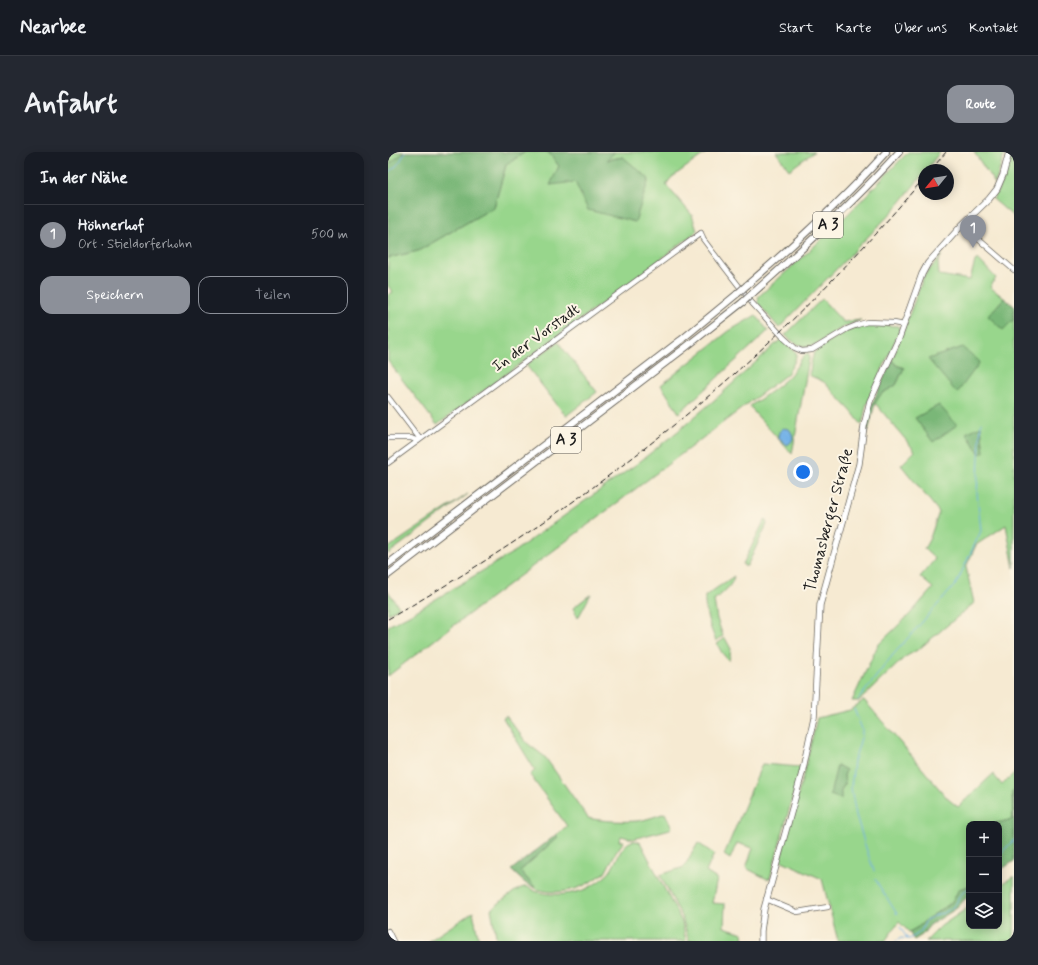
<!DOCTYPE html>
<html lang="de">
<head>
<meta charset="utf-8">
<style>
  :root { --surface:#171b24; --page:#242831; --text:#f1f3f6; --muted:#9ea1a6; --line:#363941; --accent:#8c9099 }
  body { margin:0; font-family:Mynerve,sans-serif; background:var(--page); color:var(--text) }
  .controls { position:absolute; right:12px; bottom:12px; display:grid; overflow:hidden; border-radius:8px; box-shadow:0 2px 10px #0003 }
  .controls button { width:36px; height:36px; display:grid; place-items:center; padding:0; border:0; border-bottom:1px solid var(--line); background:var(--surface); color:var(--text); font:20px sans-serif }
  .compass { position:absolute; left:530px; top:12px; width:36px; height:36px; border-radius:50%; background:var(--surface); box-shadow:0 2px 10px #0003; rotate:240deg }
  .you { position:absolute; left:415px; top:320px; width:14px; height:14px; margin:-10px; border:3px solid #fff; border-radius:50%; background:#1a73e8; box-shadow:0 0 0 6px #1a73e833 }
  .badge { display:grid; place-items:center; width:26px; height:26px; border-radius:50%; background:var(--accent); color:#fff; font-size:13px; font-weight:700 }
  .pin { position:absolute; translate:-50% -33px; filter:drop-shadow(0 1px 2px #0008) }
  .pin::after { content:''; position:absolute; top:21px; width:14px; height:12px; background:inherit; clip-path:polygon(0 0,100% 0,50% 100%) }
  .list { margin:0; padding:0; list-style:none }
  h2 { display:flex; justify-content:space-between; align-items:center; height:52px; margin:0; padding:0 16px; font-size:17px }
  h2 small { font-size:13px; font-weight:400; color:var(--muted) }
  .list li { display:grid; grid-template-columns:26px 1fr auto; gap:12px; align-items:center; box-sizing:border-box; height:60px; padding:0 16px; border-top:1px solid var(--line) }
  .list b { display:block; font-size:15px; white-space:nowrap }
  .list p { margin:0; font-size:13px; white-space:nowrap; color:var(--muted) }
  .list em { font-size:13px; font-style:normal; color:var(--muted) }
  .actions { display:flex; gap:8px; padding:12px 16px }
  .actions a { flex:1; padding:9px 0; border:1px solid var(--accent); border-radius:12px; text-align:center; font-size:14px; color:var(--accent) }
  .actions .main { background:var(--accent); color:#fff }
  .icon { flex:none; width:22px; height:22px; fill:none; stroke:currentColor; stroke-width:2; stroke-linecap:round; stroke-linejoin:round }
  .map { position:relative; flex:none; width:626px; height:789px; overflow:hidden; border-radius:12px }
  header { display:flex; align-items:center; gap:24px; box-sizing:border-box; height:56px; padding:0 20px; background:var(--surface); border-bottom:1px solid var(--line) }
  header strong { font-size:19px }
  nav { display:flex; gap:22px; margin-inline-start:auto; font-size:14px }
  .intro { display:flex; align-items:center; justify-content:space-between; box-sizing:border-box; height:96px; padding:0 24px }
  h1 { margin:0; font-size:28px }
  .button { padding:10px 18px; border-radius:12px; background:var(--accent); color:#fff; font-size:14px; font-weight:700 }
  main { display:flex; gap:24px; padding:0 24px }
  aside { flex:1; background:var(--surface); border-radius:12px; box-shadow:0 2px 10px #0003 }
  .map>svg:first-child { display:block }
</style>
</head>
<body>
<header>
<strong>Nearbee</strong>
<nav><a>Start</a><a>Karte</a><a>Über uns</a><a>Kontakt</a></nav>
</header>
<div class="intro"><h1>Anfahrt</h1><a class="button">Route</a></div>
<main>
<aside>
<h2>In der Nähe<small></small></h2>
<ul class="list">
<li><span class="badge">1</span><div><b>Höhnerhof</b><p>Ort · Stieldorferhohn</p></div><em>500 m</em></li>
</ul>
<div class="actions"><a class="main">Speichern</a><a>Teilen</a></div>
</aside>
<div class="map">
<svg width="626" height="789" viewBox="0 0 626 789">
  <rect width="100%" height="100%" fill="#fcf5e5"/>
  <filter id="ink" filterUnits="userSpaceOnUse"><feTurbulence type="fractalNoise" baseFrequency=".025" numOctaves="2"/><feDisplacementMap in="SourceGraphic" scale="8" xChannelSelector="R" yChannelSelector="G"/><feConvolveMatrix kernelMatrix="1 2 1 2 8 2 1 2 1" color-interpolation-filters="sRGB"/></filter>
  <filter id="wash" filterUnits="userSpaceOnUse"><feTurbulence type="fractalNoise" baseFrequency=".012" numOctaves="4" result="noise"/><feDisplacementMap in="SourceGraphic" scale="16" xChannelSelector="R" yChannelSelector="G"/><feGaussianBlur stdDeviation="0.9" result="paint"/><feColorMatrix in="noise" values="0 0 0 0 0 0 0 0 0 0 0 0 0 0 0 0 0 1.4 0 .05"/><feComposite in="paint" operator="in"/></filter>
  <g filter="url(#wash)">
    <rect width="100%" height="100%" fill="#f6ead2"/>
    <!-- green -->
    <path fill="#98d68c" stroke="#5a7954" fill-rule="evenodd" d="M0 0H16L0 13Z
      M137 0H159L162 2 171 14 163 33 235 5 218 8 227 0H319L283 26 278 33 304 63 309 79 250 125 49 273 0 209V143L5 140 0 134V106L30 99 106 55 118 13Z
      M388 0H426L401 18Z
      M520 0H552L538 18H536V21L506 58 391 176 369 150 371 148 370 145 419 101 460 62Z
      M586 0H617L607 32Z
      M624 0H626V65L605 47 617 25Z
      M554 103 550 110 551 123 582 128 587 109 590 107 608 126 602 135 616 146 601 164 615 178 626 167V416L618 373 588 393 578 415 586 451 531 497 517 505 471 549H464L490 493 522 462 545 436 532 425 547 407 536 397 542 386 551 360 513 313 527 299 487 251 493 242 508 233 516 216 508 213 504 208 536 124Z
      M434 147 455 170 473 168C465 171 457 174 450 178 428 192 420 204 397 183Z
      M368 163 380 179 291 261 273 233 341 179Z
      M475 173H495L510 174 512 178 478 254 474 273 464 260 436 230 421 223C423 217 423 208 426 201 427 197 460 178 466 176 469 175 472 174 475 173Z
      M393 187 408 200C409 209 403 215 399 222L229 351 53 483 0 524V474L23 462 124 401 250 311 290 279 331 244Z
      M170 190 209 240 178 264 138 213Z
      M419 201 421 202V207L404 302 366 260 362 254C375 245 392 234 402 223 409 216 412 206 419 201Z
      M80 342 0 402V396Z
      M377 367 379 372 359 414H356L355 412Z
      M346 424C344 435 334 441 326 448L329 467 335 484 328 489C322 475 316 459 317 444Z
      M0 439 11 455 0 462Z
      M203 442 190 466 185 456Z
      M337 486 343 497 341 509 334 501 329 492Z
      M476 548 560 647 570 655 605 622 614 633 626 621V640H624L625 667 605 672H581V734L571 737 565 749 538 768 530 775 521 780 511 770 497 789H450L434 727 392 708 417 617 429 566 462 558ZM449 613 458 618 456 624 457 632 453 638Z
      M118 564 139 591 157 605 200 666C212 669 236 670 249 669 258 668 268 664 277 661L284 675 282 677 245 687 233 684 231 689H236L227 702 217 721 205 728 204 729C190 738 172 742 156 739 153 738 151 738 149 737 145 735 136 723 132 719L169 685 168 683 179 674 142 623 147 618 115 566Z
      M374 612 413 615 382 726 379 727 358 716 365 696 349 691 342 707 336 703Z
      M244 689H248L252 690 294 770 298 789H109L103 757C111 752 127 737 136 735 141 734 145 739 150 740 166 744 182 743 198 737 206 733 215 727 221 721 229 711 231 694 244 689Z
      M310 691 326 702 318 720 329 727 324 751 337 752 336 775 355 781 356 789H301L294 765 272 723 296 715Z
      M626 724V787L623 789H538L553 774 581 755V774H611V734Z
      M85 760 91 789H41Z"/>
    <!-- forest -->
    <path fill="#7ab778" stroke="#4b6a4a" d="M16 0H137L118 13 106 55 30 99 0 106V13Z
      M159 0H227L219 8 235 5 261 27 247 70 200 58 187 30 162 33 171 14 162 2Z
      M616 146 626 154V167L615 178 600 164Z
      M575 195 592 210 569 241 540 207Z
      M504 208 508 213 516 216 508 233 493 242 487 251 480 280H478L482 256Z
      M551 253 569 273 545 290 527 266Z
      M593 274 596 300 592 302 578 281Z
      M449 613 458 618 456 624 457 632 453 638V647L442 643Z
      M624 639 626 640V709L611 719V672H605L625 667Z
      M168 683 170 685 132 719 149 737 137 731 123 718Z
      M581 734V745L577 747 569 756 542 773 534 783 526 788 521 780 530 775 538 768 565 749 571 737Z"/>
    <!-- water -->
    <path fill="#75b2e7" stroke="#486782" d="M395 276 401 277C406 283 407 289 399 293L390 285 391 280Z"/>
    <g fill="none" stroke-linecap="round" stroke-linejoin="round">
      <!-- stream -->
      <path stroke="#75b2e7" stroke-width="1" d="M0 20C9 15 13 9 17 0
        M470 548 504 504 568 432 593 379 589 341 593 270
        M466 557 474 577V583L466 609 463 636 468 663 478 696 486 719
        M611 703 626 688
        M487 727 509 762
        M512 775 519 786
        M508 789 513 786 521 787 528 783 533 779 538 768 550 762 556 761 565 755 569 750 572 743 581 736"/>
    </g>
  </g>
  <g filter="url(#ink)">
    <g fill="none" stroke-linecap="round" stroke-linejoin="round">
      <!-- minor casing -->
      <g stroke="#68645c" stroke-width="6">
        <path id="minor" d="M574 73 626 118
          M0 245 32 287
          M0 286H23L30 289
          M0 311 313 81 315 87 324 99 364 151 396 186 407 196 414 199 424 198 459 177 469 173 479 170 506 171 516 173
          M378 747 409 760 440 755
          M0 779 5 789"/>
      </g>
      <!-- major casing -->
      <g stroke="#68645c" stroke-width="7">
        <path id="major" d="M373 789V779L376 757 414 621 426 565 432 453 471 312 476 274 482 249 511 186 534 122 540 111 574 73 601 47 609 37 615 23 621 0"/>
      </g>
      <!-- highway casing -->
      <g stroke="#68645c" stroke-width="8">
        <path id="highway" d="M359 133C408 91 455 48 498 0
          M365 141C416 96 466 50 511 0
          M0 412 293 188 349 142
          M0 423 298 195 355 150"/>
      </g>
      <!-- minor -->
      <use href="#minor" stroke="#fff" stroke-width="4.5"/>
      <!-- major -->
      <use href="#major" stroke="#fff" stroke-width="5.5"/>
      <!-- highway -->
      <use href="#highway" stroke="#fff" stroke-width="6"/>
      <!-- rail -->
      <path stroke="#1c1c1c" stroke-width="1" stroke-dasharray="6 3" stroke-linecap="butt" d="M543 18 558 0
        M0 467C143 386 278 289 397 175 446 128 492 78 536 26"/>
      <!-- highway-bridge casing -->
      <g stroke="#68645c" stroke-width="8" stroke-linecap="butt">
        <path id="highway-bridge" d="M349 142 359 133
          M355 150 365 141"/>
      </g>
      <!-- highway-bridge -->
      <use href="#highway-bridge" stroke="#fff" stroke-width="6"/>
    </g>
  </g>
  <g text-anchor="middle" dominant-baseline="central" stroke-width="4" stroke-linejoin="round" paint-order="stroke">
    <!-- shield labels -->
    <g fill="#fcf5e5" stroke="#5f5d58" stroke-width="1">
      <rect x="425" y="60" width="30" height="26" rx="3"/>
      <rect x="163" y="275" width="30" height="26" rx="3"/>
    </g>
    <g font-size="15" font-weight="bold" fill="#1c1c1c">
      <text x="440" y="73">A 3</text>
      <text x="178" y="288">A 3</text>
    </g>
    <!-- street labels -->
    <g font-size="16" fill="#1c1c1c" stroke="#fcf5e5">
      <text transform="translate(148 186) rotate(-36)">In der Vorstadt</text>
      <text transform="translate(441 368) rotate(-75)">Thomasberger Straße</text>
    </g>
  </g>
</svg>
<div class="controls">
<button>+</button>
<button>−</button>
<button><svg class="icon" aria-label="layers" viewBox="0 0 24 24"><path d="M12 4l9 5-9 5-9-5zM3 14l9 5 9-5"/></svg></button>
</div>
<svg class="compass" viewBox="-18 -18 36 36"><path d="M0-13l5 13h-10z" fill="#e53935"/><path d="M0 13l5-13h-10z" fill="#9ea1a6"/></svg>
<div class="you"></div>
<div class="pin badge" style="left:585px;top:96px">1</div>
</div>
</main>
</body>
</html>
